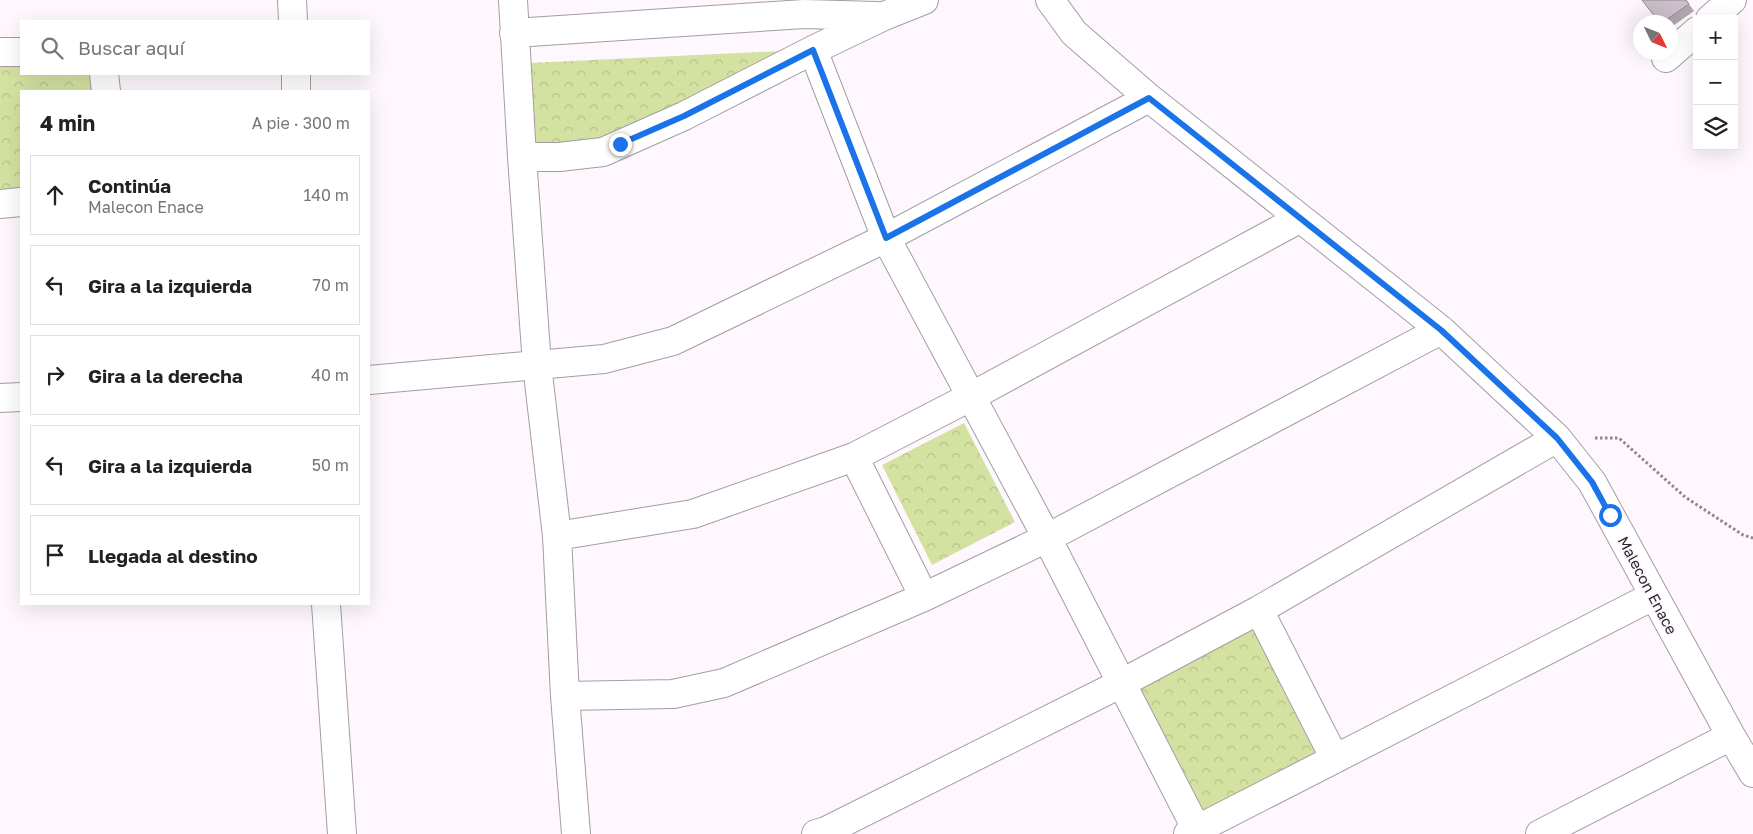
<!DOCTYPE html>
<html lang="es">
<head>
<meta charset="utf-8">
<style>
  :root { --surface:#fff; --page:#f2f2f2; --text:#222; --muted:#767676; --line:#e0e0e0 }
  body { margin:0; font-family:"Golos Text",sans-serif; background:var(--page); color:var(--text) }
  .controls { position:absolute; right:15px; top:15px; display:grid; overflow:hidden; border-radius:0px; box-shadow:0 5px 20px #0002 }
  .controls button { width:45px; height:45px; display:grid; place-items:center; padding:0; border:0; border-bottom:1px solid var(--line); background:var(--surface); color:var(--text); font:25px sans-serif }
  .compass { position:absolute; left:1633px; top:15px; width:45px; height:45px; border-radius:50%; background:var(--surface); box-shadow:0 5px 20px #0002; rotate:133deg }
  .stop { position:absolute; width:15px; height:15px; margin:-11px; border:4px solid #1a73e8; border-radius:50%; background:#fff }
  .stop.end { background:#1a73e8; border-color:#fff; box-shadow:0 1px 5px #0008 }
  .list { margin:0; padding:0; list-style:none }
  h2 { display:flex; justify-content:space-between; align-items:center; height:65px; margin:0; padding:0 20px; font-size:21px }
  h2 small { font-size:16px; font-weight:400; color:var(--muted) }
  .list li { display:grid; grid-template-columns:32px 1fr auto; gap:15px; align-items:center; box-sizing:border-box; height:80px; margin:0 10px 10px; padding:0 10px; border:1px solid var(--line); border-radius:0px }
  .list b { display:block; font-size:19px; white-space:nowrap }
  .list p { margin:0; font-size:16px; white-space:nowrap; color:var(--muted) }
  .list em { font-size:16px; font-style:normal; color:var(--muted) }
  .icon { flex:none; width:28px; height:28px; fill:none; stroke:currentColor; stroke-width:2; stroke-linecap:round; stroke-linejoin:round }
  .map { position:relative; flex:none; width:1753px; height:834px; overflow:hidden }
  .search { position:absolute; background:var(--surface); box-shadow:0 5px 20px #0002; left:20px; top:20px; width:350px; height:55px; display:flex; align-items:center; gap:12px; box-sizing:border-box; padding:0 18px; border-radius:0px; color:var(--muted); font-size:19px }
  .panel { position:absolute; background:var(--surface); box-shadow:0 5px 20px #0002; left:20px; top:90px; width:350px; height:515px; border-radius:0px }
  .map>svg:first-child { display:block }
</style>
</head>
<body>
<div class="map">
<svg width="1753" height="834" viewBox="0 0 1753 834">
  <defs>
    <pattern id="park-crowns" width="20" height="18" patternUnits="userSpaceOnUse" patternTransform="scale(1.25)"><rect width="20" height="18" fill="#d4e2a1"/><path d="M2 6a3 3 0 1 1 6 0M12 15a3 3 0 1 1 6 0" fill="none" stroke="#b6c28b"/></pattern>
  </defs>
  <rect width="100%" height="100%" fill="#fef8fe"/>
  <!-- park -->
  <path fill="url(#park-crowns)" d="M782 51 789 64 533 168 530 63Z
    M21 65V74H95L97 91H21V210L0 211V67Z
    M964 423 1015 522 932 565 882 465Z
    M1253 622 1320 755 1201 816 1130 687Z"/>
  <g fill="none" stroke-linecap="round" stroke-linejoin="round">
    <!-- minor casing -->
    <g stroke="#a59ba4" stroke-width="30">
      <path id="minor" d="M292 0 293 21
        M513 0 522 157H559L603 152 684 116 813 50
        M924 0 884 16 813 50 886 238 1047 538 1199 834
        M1050 0 1074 33 1149 98 1441 330 1557 438 1592 482 1731 736 1753 773
        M1710 19 1732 0
        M514 33 804 14 877 16
        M0 52H21
        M1666 58 1697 31
        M104 74 106 91
        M296 74V91
        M522 157 537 365 557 536 565 696 576 834
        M0 204 21 202
        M369 380 604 359 673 341 886 238 1149 98
        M0 398 21 397
        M854 457 924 597
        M557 536 693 514 854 457 972 396 1299 219
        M326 604 342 834
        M1259 610 1335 759
        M565 696 673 694 724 683 924 597 1047 538 1441 330
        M816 834 826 831 1120 684 1259 610 1557 438
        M1188 834 1653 596
        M1540 834 1731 736"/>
    </g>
    <!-- path -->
    <path stroke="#8c878c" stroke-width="3" stroke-dasharray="2.5 2.5" stroke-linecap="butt" d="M1595 438H1619L1685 497 1743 535 1753 538"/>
    <!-- minor -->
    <use href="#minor" stroke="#fff" stroke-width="28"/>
  </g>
  <!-- wall -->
  <path fill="#afa6af" d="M1686 0 1694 11 1670 28V22H1658Z"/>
  <!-- building -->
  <path fill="#ccc1cb" stroke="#8f878e" d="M1642 0H1686L1689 4 1663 22H1659Z"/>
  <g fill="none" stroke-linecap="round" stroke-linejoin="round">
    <!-- route -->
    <path stroke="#1a73e8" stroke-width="6" d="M620 144 684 116 813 50 886 238 1149 98 1441 330 1557 438 1592 482 1610 515"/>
  </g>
  <g text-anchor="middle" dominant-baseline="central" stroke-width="4" stroke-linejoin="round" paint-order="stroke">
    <!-- street labels -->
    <g font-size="15" fill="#2c282c" stroke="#fef8fe">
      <text transform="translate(1648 585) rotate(62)">Malecon Enace</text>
    </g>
  </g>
</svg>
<div class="controls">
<button>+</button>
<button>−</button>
<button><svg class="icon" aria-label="layers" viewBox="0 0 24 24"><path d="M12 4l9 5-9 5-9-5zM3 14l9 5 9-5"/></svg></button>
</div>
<svg class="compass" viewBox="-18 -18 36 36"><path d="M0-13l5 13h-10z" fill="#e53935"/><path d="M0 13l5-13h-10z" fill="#767676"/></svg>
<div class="stop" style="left:1610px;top:515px"></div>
<div class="stop end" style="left:620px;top:144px"></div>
<div class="search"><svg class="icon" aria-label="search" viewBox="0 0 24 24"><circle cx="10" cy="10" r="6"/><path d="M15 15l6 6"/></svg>Buscar aquí</div>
<section class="panel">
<h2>4 min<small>A pie · 300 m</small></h2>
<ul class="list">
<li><svg class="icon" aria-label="ahead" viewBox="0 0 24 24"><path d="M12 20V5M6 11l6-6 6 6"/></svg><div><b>Continúa</b><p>Malecon Enace</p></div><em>140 m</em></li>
<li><svg class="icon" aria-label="left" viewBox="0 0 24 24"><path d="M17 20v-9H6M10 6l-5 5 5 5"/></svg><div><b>Gira a la izquierda</b></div><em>70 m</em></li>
<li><svg class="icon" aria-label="right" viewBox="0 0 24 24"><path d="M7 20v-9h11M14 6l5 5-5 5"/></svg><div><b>Gira a la derecha</b></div><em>40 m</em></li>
<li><svg class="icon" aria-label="left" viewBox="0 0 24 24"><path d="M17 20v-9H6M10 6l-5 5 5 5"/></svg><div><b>Gira a la izquierda</b></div><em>50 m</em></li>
<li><svg class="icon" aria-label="arrive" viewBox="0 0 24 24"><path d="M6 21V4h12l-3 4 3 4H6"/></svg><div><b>Llegada al destino</b></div></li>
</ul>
</section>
</div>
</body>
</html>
